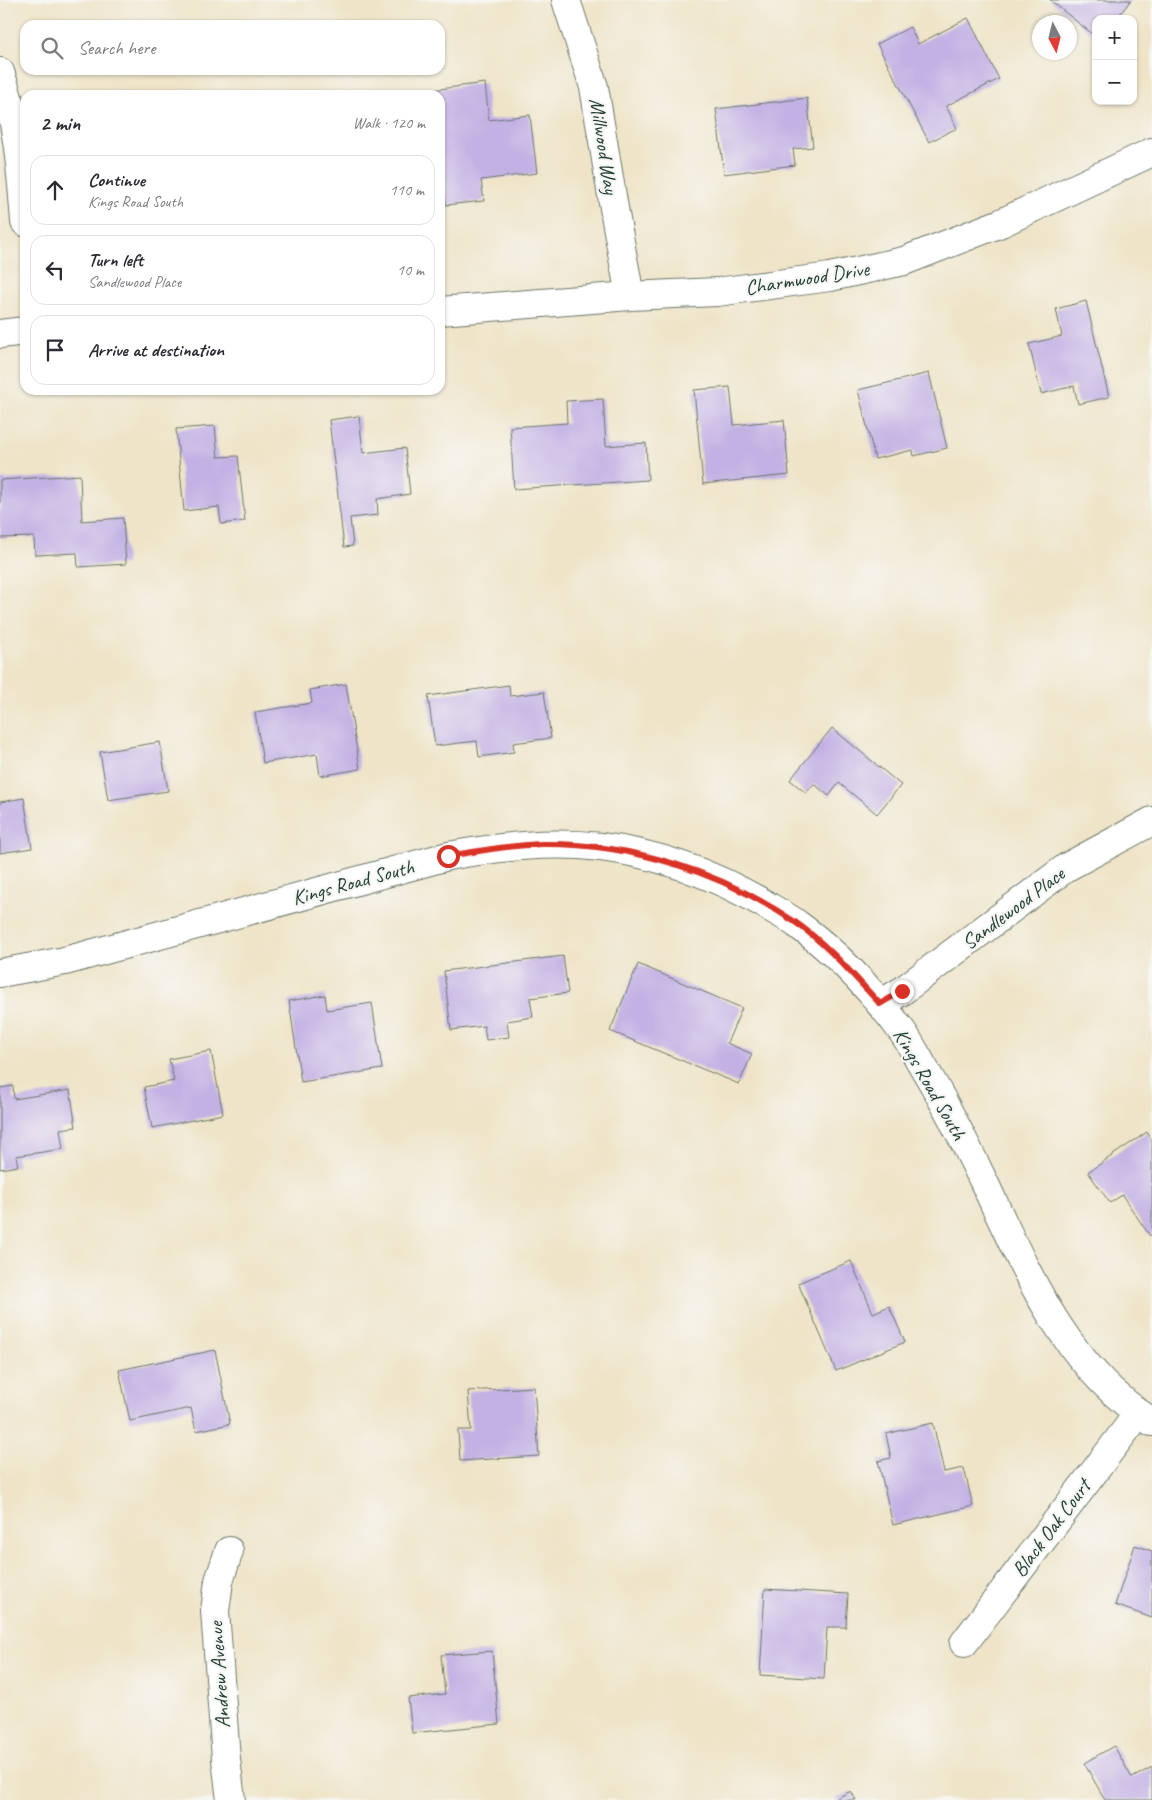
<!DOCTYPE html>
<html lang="en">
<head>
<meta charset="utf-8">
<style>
  :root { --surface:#fff; --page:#f2f2f3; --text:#2b2b33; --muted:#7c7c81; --line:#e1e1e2 }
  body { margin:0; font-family:Caveat,sans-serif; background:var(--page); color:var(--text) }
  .controls { position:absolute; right:15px; top:15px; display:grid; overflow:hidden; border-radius:10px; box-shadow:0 1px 4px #0004 }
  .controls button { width:45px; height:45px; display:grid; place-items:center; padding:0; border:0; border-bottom:1px solid var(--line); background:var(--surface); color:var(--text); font:25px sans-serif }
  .compass { position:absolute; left:1032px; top:15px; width:45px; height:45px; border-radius:50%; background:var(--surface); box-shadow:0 1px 4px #0004; rotate:173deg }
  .stop { position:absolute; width:15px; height:15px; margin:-11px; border:4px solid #d93025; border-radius:50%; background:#fff }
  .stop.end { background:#d93025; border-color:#fff; box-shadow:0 1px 5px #0008 }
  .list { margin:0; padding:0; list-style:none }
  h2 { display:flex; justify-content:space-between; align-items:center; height:65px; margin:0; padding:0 20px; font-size:21px }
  h2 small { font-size:16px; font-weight:400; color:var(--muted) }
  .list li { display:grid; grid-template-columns:32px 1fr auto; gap:15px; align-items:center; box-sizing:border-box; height:70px; margin:0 10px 10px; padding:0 10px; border:1px solid var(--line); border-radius:15px }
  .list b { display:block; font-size:19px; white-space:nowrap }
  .list p { margin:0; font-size:16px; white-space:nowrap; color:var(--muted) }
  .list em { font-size:16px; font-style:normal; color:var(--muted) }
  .icon { flex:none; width:28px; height:28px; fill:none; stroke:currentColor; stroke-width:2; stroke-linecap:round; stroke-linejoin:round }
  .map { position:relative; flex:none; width:1152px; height:1800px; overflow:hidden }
  .search { position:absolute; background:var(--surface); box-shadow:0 1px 4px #0004; left:20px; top:20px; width:425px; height:55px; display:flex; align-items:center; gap:12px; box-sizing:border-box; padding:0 18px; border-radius:15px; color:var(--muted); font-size:19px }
  .panel { position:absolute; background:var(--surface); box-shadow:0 1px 4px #0004; left:20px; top:90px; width:425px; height:305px; border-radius:15px }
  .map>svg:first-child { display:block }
</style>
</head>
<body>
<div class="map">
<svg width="1152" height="1800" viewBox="0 0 1152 1800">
  <rect width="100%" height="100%" fill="#f6f6f2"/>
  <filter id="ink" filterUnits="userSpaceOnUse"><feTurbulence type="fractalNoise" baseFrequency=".02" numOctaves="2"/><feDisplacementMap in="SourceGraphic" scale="10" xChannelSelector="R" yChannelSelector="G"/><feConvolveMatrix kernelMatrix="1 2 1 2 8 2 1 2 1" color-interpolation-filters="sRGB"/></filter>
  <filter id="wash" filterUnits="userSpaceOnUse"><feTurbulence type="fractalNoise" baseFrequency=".0096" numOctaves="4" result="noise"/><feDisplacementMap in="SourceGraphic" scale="20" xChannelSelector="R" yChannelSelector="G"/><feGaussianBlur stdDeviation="1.12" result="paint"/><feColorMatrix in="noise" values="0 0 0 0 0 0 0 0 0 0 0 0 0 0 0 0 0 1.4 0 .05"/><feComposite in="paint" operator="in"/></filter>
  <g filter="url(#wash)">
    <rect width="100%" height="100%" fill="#efe4c8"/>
    <g id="blocks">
      <!-- building -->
      <path fill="#c3b1e4" d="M1050 0H1131L1116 19H1108L1105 16 1103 19H1096V28L1091 33Z
        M968 18 999 79 946 106 957 128 929 142 877 44 910 27 918 44Z
        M485 83 489 120 530 115 537 173 481 180 484 201 446 205 440 153V95H433L432 90Z
        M807 98 813 147 793 149 795 165 724 174 716 109Z
        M1086 301 1109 397 1078 404 1074 386 1041 394 1029 344 1062 336 1056 309Z
        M929 373 947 448 914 456 913 450 875 459 858 390Z
        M730 387 734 425 784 420 789 475 703 484 694 390Z
        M603 399 606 446 646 443 648 480 514 489 510 427 567 423 566 401Z
        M359 416 363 453 405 448 410 494 377 499 378 515 350 518 353 546 344 547 329 420Z
        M215 426 218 457 238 456 245 521 221 524 219 507 184 511 176 429Z
        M80 475 82 521 123 518 126 564 78 567 77 553 35 555 34 537 0 538V480Z
        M346 684 360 769 320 776 317 754 263 763 255 712 312 703 310 690Z
        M509 685 510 696 544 692 551 738 513 743 514 752 479 757 477 741 435 746 428 696Z
        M832 728 901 785 877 814 839 783 829 796 814 784 806 793 790 780Z
        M160 742 168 791 108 800 100 752Z
        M24 798 32 848 0 853V802Z
        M563 956 568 993 530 998 533 1017 507 1021 509 1037 486 1040 484 1026 451 1030 444 971Z
        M638 964 742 1008 727 1043 752 1054 739 1084 610 1031Z
        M325 995 327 1010 372 1003 382 1069 301 1082 289 1001Z
        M211 1051 223 1114 152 1128 144 1087 174 1081 169 1059Z
        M13 1086 14 1099 70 1090 76 1127 60 1129 63 1149 16 1156 18 1166 0 1169V1088Z
        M1147 1132 1152 1140V1234L1150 1236 1122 1195 1110 1203 1088 1172Z
        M851 1261 873 1313 889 1306 905 1342 836 1371 798 1283Z
        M215 1350 230 1424 196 1431 191 1408 130 1421 119 1370Z
        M534 1387 539 1456 460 1461 458 1430H471L468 1391Z
        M933 1423 944 1472 964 1468 973 1506 893 1525 878 1461 891 1458 886 1434Z
        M1135 1545 1152 1551V1618L1115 1605Z
        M765 1589 848 1594 846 1627H827L824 1679 760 1675Z
        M492 1651 499 1724 412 1733 408 1698 445 1694 441 1655Z
        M1114 1746 1132 1778 1152 1767V1800H1105L1084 1763Z
        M851 1791 856 1800H833Z"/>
    </g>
  </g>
  <g filter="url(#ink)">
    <use href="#blocks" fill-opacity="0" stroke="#687768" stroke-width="1"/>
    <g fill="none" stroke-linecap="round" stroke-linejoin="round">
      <!-- minor casing -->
      <g stroke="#687768" stroke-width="30">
        <path id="minor" d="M566 0 594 87 616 220 630 296
          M0 72C18 121 21 171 25 222
          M440 311 630 296 717 292 830 277 904 261 1001 223 1152 152
          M0 334 25 331
          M0 973 65 961 448 856C499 847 549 841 601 847 660 854 717 876 768 906 777 912 788 917 797 924 837 953 875 994 904 1034 912 1046 919 1060 927 1073 948 1108 966 1145 984 1182 1026 1271 1065 1367 1152 1422
          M880 1004 902 991 1067 867 1152 821
          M229 1551 219 1581 215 1611 226 1759 231 1800
          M964 1643 1138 1414"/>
      </g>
      <!-- minor -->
      <use href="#minor" stroke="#fff" stroke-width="28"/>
    </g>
  </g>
  <g fill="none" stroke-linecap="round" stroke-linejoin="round" filter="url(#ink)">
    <!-- route -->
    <path stroke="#d93025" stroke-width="6" d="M448 856C479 851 510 845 542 844 632 843 721 872 795 922 828 945 853 975 880 1004L902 991"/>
  </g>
  <g text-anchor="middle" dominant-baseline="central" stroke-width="4.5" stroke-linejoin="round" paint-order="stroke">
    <!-- street labels -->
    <g font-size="21" fill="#1f3d34" stroke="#f6f6f2">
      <text transform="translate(604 146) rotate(81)">Millwood Way</text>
      <text transform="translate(807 278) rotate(-9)">Charmwood Drive</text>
      <text transform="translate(353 882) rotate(-15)">Kings Road South</text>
      <text transform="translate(1013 908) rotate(-37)">Sandlewood Place</text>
      <text transform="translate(930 1084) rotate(60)">Kings Road South</text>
      <text transform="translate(1051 1528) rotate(-53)">Black Oak Court</text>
      <text transform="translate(219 1675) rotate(-94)">Andrew Avenue</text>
    </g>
  </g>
</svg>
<div class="controls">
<button>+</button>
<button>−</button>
</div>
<svg class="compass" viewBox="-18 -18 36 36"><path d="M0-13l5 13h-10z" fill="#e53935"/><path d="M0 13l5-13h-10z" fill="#7c7c81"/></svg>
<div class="stop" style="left:448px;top:856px"></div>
<div class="stop end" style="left:902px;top:991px"></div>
<div class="search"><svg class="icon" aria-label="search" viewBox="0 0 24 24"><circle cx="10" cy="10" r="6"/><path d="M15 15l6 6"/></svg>Search here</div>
<section class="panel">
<h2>2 min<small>Walk · 120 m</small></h2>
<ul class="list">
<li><svg class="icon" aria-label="ahead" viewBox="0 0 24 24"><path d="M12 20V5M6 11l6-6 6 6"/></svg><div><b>Continue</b><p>Kings Road South</p></div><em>110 m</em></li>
<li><svg class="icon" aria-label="left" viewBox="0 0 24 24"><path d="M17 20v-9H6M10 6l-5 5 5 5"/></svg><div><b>Turn left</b><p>Sandlewood Place</p></div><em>10 m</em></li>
<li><svg class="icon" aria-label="arrive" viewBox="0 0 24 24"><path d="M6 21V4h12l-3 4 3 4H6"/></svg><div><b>Arrive at destination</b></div></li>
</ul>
</section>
</div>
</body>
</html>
